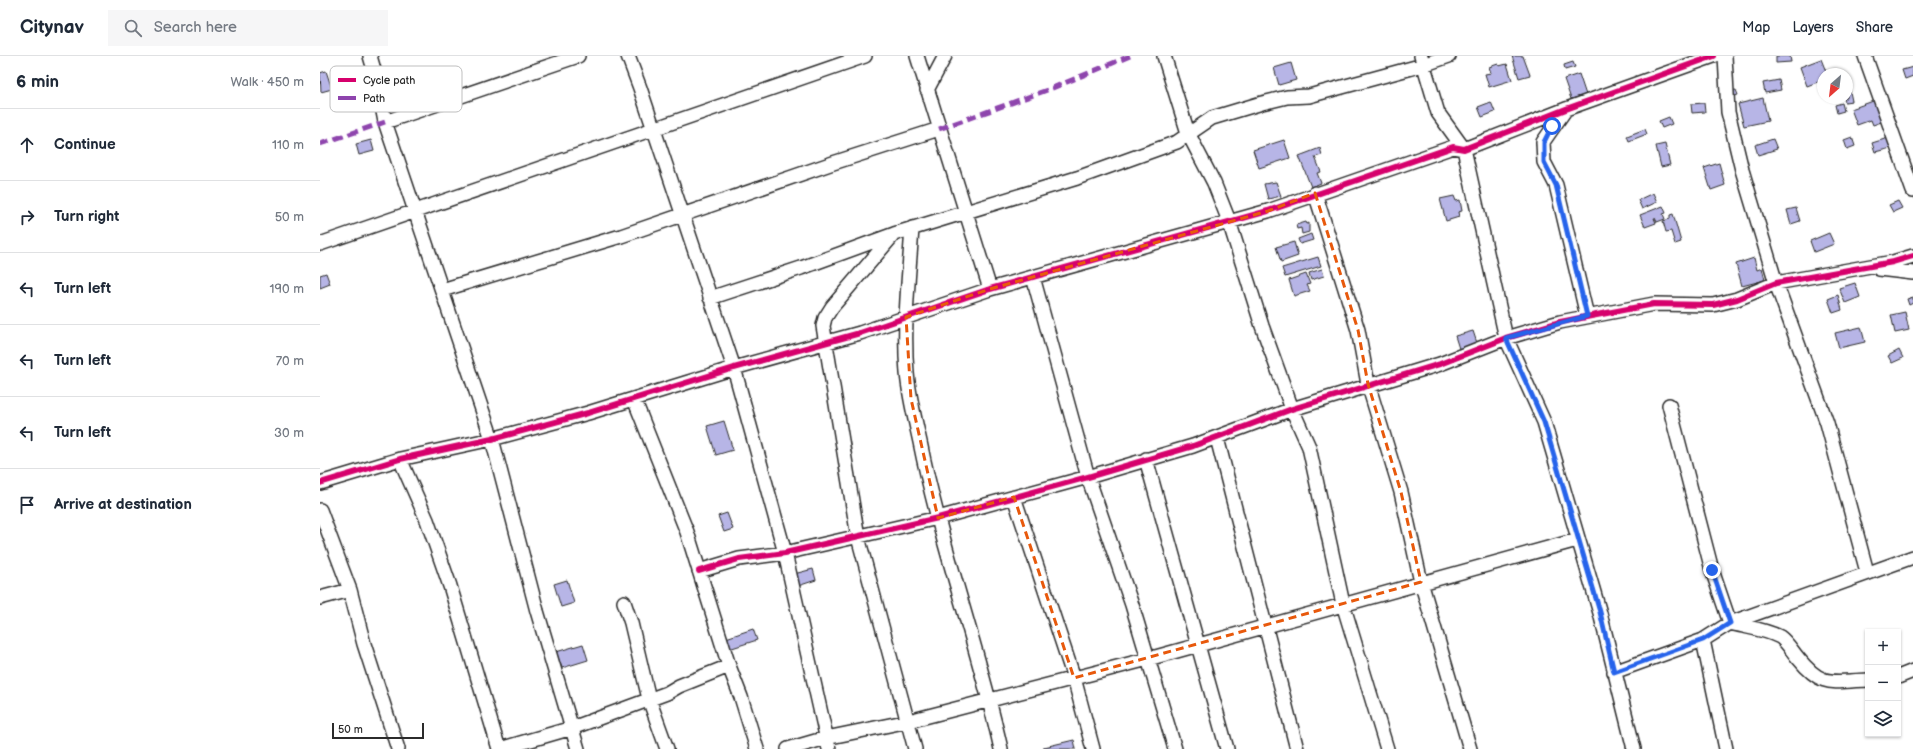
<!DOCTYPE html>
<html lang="en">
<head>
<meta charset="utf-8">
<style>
  :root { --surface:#fff; --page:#f6f6f7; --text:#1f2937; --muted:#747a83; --line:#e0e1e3 }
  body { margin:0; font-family:"Balsamiq Sans",sans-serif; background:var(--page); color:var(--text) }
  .controls { position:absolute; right:12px; bottom:12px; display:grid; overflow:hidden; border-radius:0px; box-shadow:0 1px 3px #0004 }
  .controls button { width:36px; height:36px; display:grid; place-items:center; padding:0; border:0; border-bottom:1px solid var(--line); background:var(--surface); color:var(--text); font:20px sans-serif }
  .compass { position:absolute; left:1497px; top:12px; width:36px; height:36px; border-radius:50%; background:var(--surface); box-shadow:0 1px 3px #0004; rotate:208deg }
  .scale { position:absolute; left:12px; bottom:10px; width:92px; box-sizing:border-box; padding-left:4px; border:2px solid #2b2b2b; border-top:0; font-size:11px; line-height:14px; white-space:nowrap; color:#2b2b2b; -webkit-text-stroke:3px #fff; paint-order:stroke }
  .stop { position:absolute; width:12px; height:12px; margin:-9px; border:3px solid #2563eb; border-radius:50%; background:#fff }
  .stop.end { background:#2563eb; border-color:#fff; box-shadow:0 1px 4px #0008 }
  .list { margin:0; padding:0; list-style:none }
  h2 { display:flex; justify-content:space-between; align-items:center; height:52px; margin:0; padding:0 16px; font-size:17px }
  h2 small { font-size:13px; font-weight:400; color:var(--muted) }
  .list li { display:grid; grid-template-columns:26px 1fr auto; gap:12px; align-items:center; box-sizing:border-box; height:72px; padding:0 16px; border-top:1px solid var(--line) }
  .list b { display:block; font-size:15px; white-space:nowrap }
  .list em { font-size:13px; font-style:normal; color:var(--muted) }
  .icon { flex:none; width:22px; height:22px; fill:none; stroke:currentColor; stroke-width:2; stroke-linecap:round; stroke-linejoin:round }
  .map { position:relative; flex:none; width:1593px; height:693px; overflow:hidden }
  header { display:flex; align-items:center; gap:24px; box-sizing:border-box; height:56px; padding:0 20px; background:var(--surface); border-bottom:1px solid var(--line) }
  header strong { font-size:19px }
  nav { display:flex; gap:22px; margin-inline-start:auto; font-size:14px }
  .search { width:280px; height:36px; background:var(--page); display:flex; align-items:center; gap:10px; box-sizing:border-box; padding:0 14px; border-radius:0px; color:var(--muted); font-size:15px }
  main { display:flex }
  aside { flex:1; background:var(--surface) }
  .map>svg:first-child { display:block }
</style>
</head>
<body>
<header>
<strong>Citynav</strong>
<div class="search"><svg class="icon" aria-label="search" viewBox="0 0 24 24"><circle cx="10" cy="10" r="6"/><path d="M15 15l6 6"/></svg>Search here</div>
<nav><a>Map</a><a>Layers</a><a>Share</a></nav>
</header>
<main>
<aside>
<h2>6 min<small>Walk · 450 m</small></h2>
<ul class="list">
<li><svg class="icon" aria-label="ahead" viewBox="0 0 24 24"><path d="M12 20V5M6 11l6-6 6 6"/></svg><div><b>Continue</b></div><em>110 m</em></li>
<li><svg class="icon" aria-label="right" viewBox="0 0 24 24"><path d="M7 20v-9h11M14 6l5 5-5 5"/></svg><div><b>Turn right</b></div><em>50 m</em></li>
<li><svg class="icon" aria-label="left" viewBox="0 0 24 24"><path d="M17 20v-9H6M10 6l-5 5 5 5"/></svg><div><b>Turn left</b></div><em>190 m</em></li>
<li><svg class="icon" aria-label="left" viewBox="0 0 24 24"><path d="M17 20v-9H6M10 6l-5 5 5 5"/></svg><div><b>Turn left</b></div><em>70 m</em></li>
<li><svg class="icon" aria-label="left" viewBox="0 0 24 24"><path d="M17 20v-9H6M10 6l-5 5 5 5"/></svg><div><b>Turn left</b></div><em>30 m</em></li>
<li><svg class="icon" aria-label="arrive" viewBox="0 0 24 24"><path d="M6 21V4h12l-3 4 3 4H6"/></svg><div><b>Arrive at destination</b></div></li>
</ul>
</aside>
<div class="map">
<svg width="1593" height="693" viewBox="0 0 1593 693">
  <rect width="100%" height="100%" fill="#fff"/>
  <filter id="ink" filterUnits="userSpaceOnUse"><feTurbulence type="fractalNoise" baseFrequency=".025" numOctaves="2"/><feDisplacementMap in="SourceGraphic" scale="8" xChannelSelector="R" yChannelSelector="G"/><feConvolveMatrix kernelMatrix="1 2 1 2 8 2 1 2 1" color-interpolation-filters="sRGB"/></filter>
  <g filter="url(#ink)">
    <!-- building -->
    <path fill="#b7b5e6" stroke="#2b2b2b" d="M1192 0H1203L1210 19 1199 22Z
      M1456 0H1470L1471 6 1456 7Z
      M1501 3 1507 18H1503V24L1487 30 1480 11Z
      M1253 6 1255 11 1245 14 1244 9Z
      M971 7 976 24 959 29 954 12Z
      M1178 8 1179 10 1187 8 1192 24 1169 31 1165 18 1171 17 1169 11Z
      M1593 11V20L1585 23 1582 14Z
      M6 15 12 33 1 36 0 17Z
      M1259 18 1266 39 1251 43 1244 23Z
      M1459 24 1461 34 1445 37 1443 27Z
      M1529 31 1532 45 1525 46 1524 42H1527V32Z
      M1416 34 1418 39 1410 41 1409 35Z
      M1443 42 1448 65 1424 70 1418 48Z
      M1556 44 1564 65 1553 69 1551 64 1537 69 1531 53Z
      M1171 46 1175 56 1162 61 1158 51Z
      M1384 47 1385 56 1372 57 1371 48Z
      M1522 47 1524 55 1517 57 1515 49Z
      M1349 61 1352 68 1342 72 1339 65Z
      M1325 73 1327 78 1309 85 1307 80Z
      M1532 81 1535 90 1527 93 1524 84Z
      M1568 82 1571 92 1555 96 1552 87Z
      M1453 83 1457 93 1438 99 1435 89Z
      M51 84 54 95 39 99 36 88Z
      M964 84 970 102 939 112 933 94Z
      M1345 88 1350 109 1341 111 1336 90Z
      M1000 92 1002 99 995 101 1001 116 997 117 1001 127 991 131 979 100Z
      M1399 107 1405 129 1391 134 1384 112Z
      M956 126 961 140 948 143 944 128Z
      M1333 137 1337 146 1322 153 1318 144Z
      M1134 140 1136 145 1140 144 1142 155 1138 156 1139 161 1126 165 1120 143Z
      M1578 145 1582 152 1573 156 1569 149Z
      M1343 150 1346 157 1343 158 1345 163 1337 166 1335 162H1334L1336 167 1325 171 1320 159Z
      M1476 152 1480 165 1471 168 1467 154Z
      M1353 158 1361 186 1355 188 1351 175 1346 176 1343 165 1350 163V159Z
      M986 166 987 168 989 167V176L982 178 981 172 977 173 976 169Z
      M1509 177 1514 188 1494 196 1490 185Z
      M991 178 993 184 980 188 978 183Z
      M974 186 978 200 961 206 956 191Z
      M998 201 1001 210 965 221 962 212Z
      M1434 202 1437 214 1442 212 1445 224 1422 230 1416 208Z
      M1002 213 1004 220 991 224 989 217Z
      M6 217 10 228 0 232V219Z
      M986 218 990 228 987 229 990 235 974 240 969 224Z
      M1535 227 1540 241 1525 247 1519 232Z
      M1518 239 1522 254 1513 257 1508 243Z
      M1593 241V247L1589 249 1587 243Z
      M1585 256 1589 274 1575 277 1571 259Z
      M1541 271 1545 286 1519 292 1515 277Z
      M1153 275 1159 293 1141 299 1135 280Z
      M1579 294 1583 302 1572 307 1568 300Z
      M404 365 413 394 396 399 387 370Z
      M407 457 413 473 404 476 398 460Z
      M493 513 496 524 478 530 474 518Z
      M247 524 254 547 241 551 234 528Z
      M433 573 437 584 409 593 406 582Z
      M263 588 268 604 242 612 236 596Z
      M754 684 756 693H724V691Z"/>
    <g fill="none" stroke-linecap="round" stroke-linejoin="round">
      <!-- minor casing -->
      <g stroke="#2b2b2b" stroke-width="16">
        <path id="minor" d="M50 0 57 24 65 66 172 383 217 555 258 693
          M308 0 320 32 414 312 465 497 509 693
          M597 0 670 233
          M844 0 868 77 894 127 909 165 942 270 972 353 989 391 1023 548 1067 693
          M1101 0 1118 57 1144 93 1186 282 1224 366 1280 557 1314 693
          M1405 0 1408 56 1422 114 1456 227 1507 367 1547 516
          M1545 0 1593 135
          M607 34 625 0
          M1246 53 1223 86 1224 106 1236 129 1267 260
          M65 66 258 0
          M995 137 1038 274 1048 328 1081 436 1101 526 1150 693
          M592 172C589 220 583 269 587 317 589 340 595 363 600 386 621 490 658 590 681 693
          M574 178 512 251 505 262 503 270 538 481 595 693
          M0 188 545 0
          M1559 213 1593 217
          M713 221 768 421 812 549 855 693
          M122 234 301 180 513 107 619 73
          M390 242 481 212 574 178 757 122 857 86 892 62 942 47 967 41 989 40 1103 9 1129 0
          M314 343 367 476 409 610 421 641 437 693
          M1349 349 1392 514 1410 567C1425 571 1445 573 1460 581 1467 586 1472 595 1478 602 1503 633 1512 625 1548 624
          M897 382 977 693
          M80 403 107 464 130 530 179 693
          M826 403 907 693
          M0 427 80 403 172 383 268 357 414 312 540 277 670 233 948 155 1133 91 1144 93 1246 53 1394 0
          M694 441 754 622 773 693
          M0 454 30 534 44 588 78 693
          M379 515 419 503 465 497 618 462 768 421 873 390 972 353 1120 308 1186 282 1240 266 1334 248 1393 249 1417 243 1456 227 1573 206 1593 200
          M0 542 30 534
          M304 546 311 567 329 643 347 693
          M1383 584 1406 693
          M1294 616 1383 584 1410 567 1593 501
          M1578 621 1593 615
          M180 693 252 672 347 637 359 630 409 610
          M468 693 506 682 589 665 828 603 1257 484"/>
      </g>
      <!-- minor -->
      <use href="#minor" stroke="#fff" stroke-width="13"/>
      <!-- quiet -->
      <path stroke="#8e44ad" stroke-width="5" stroke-dasharray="10 5" stroke-linecap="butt" d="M619 73 730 33 810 0
        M0 88 65 66"/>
      <!-- cycleway casing -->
      <g stroke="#fff" stroke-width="8">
        <path id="cycleway" d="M0 427 80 403 172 383 268 357 414 312 540 277 670 233 948 155 1133 91 1144 93 1246 53 1394 0
          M379 515 419 503 465 497 618 462 768 421 873 390 972 353 1120 308 1186 282 1240 266 1334 248 1393 249 1417 243 1456 227 1573 206 1593 200"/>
      </g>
      <!-- cycleway -->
      <use href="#cycleway" stroke="#d6006c" stroke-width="6"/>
    </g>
  </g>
  <g fill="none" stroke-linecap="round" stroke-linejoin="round" filter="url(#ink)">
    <!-- route -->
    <path stroke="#2563eb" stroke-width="5" d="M1232 70 1224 86V106L1236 129 1267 260 1186 282 1224 366 1280 556 1294 616 1383 584 1410 567 1392 514"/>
  </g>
  <!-- marked area -->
  <path fill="none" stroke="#e8590c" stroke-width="3" stroke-dasharray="8 5" stroke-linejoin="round" d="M995 137 1038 274 1048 328 1081 436 1101 526 754 622 694 441 618 462 591 343 586 261 670 233 948 155Z"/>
  <!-- legend -->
  <rect x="10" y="10" width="132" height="46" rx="6" fill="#fff" stroke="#bfbfbf" stroke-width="1"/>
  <rect x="18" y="22" width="18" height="4" fill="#d6006c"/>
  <rect x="18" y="40" width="18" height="4" fill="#8e44ad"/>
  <g font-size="11" fill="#2b2b2b">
    <text x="43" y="28">Cycle path</text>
    <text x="43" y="46">Path</text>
  </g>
</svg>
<div class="controls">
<button>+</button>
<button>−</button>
<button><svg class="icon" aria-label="layers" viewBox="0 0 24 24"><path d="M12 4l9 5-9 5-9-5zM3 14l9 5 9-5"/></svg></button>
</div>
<svg class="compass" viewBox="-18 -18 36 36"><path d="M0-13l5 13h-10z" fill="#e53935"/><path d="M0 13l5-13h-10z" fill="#747a83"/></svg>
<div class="scale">50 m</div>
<div class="stop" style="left:1232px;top:70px"></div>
<div class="stop end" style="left:1392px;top:514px"></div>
</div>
</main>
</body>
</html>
